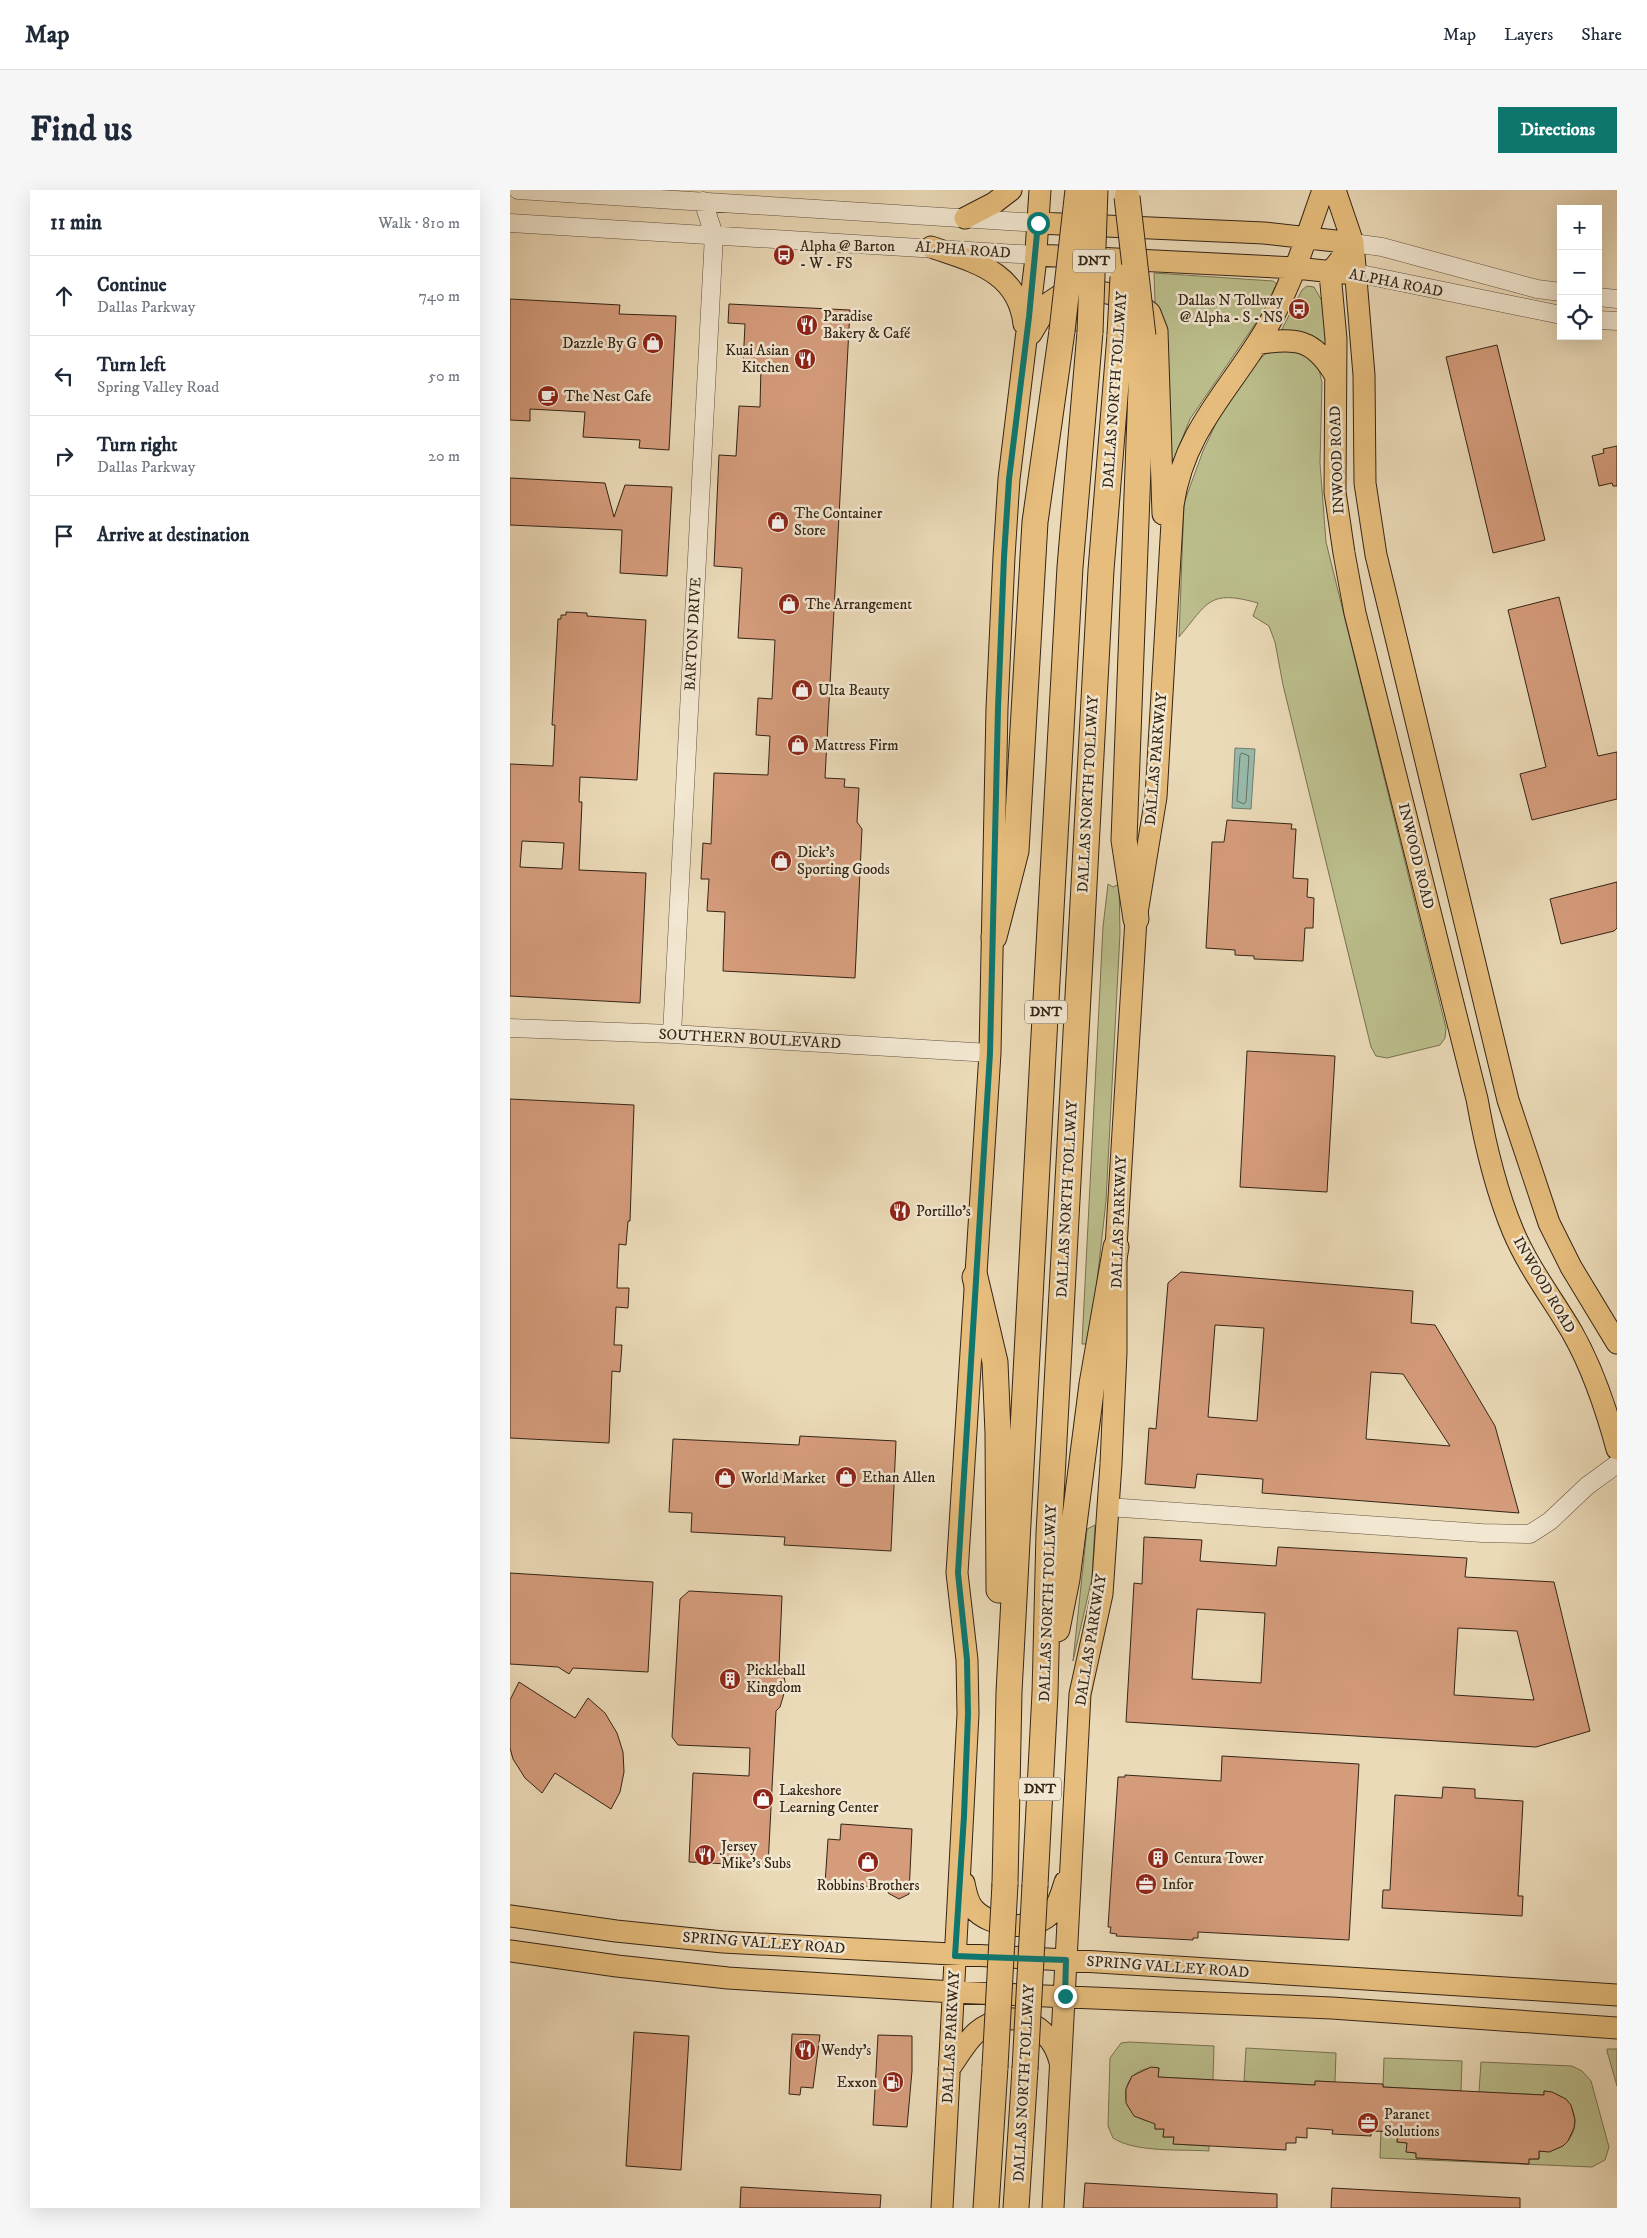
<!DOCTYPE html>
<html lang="en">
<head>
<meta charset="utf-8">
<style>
  :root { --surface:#fff; --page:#f6f6f7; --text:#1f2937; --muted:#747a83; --line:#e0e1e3; --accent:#0f766e }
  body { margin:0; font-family:"IM FELL DW Pica",serif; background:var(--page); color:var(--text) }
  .controls { position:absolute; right:15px; top:15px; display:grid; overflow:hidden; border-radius:0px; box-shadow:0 5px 20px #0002 }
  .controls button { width:45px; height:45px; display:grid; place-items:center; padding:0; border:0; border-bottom:1px solid var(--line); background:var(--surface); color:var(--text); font:25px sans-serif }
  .stop { position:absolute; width:15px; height:15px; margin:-11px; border:4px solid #0f766e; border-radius:50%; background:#fff }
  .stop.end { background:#0f766e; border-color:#fff; box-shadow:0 1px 5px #0008 }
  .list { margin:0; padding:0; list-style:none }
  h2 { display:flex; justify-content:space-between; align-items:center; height:65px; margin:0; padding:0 20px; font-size:21px }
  h2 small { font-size:16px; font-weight:400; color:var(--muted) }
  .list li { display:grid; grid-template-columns:32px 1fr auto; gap:15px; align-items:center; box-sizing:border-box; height:80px; padding:0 20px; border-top:1px solid var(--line) }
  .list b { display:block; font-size:19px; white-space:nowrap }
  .list p { margin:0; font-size:16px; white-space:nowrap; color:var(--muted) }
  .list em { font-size:16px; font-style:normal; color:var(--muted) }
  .icon { flex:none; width:28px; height:28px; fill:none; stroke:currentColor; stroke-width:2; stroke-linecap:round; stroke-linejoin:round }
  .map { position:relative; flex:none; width:1107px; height:2018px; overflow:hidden; border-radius:0px }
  header { display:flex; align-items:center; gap:30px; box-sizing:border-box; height:70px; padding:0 25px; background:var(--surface); border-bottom:1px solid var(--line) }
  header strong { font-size:24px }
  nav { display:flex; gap:28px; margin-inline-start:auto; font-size:18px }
  .intro { display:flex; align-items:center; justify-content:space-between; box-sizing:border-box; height:120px; padding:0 30px }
  h1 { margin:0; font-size:35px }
  .button { padding:12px 22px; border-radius:0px; background:var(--accent); color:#fff; font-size:18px; font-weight:700 }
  main { display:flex; gap:30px; padding:0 30px }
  aside { flex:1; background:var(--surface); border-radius:0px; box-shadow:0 5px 20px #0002 }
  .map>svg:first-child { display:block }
</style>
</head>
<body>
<header>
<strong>Map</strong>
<nav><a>Map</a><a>Layers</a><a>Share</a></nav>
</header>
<div class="intro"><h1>Find us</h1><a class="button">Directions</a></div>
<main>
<aside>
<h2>11 min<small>Walk · 810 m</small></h2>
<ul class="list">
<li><svg class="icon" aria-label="ahead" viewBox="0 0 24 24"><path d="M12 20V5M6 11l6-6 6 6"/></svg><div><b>Continue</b><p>Dallas Parkway</p></div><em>740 m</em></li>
<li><svg class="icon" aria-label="left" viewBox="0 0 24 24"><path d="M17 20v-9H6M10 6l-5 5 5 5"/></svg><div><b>Turn left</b><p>Spring Valley Road</p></div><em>50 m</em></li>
<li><svg class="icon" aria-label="right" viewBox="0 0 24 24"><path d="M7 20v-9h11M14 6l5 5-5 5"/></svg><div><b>Turn right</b><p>Dallas Parkway</p></div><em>20 m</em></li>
<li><svg class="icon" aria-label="arrive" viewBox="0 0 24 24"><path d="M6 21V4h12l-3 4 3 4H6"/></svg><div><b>Arrive at destination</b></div></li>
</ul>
</aside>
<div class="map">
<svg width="1107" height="2018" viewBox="0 0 1107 2018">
  <rect width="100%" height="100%" fill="#ebdab8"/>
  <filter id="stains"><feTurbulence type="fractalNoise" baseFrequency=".004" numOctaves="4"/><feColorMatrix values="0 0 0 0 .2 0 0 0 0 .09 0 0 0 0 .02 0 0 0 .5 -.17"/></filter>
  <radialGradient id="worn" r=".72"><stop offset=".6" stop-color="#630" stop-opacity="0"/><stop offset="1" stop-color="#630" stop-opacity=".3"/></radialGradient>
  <!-- green -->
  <path fill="#bbbe8c" stroke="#787150" d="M644 83 763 91 767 94 754 121 680 229 658 284 650 121 645 112Z
    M797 96 804 97 812 111 819 157 772 139 792 100Z
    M779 158 799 168 809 179 812 193 810 273 816 352 936 838 935 848 930 855 877 868 866 866 861 857 773 495 765 452 759 436 743 426 748 413C698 399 698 413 669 447L674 313 693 261 708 229 741 179 755 164Z
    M598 694 603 697 609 694 610 743 596 1011 580 1154H572L593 737Z
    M585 1335 582 1388 563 1471 577 1339Z
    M619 1852 704 1856 703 1890 648 1887 649 1878C607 1874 603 1930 645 1932V1939H654L653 1947H664V1954L699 1956V1961C672 1959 626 1963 603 1948L598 1936 600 1868 611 1853Z
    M736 1858 826 1863 825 1892 806 1891 805 1895 734 1891Z
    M1097 1859H1107V1896L1097 1861Z
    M874 1868 952 1871 951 1901 873 1897Z
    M971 1872 1062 1876 1072 1881 1081 1891 1099 1957 1095 1970 1082 1977 870 1968 871 1941 888 1942 887 1952 897 1953V1962L906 1963V1968L1018 1974 1019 1969H1029V1961C1074 1964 1078 1906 1034 1901V1905L969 1902Z"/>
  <!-- water -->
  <path fill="#98bbad" stroke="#707f70" d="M725 558 745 559 741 619 722 618Z"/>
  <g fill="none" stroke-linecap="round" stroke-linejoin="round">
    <!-- shore -->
    <path stroke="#667061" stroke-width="1" d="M732 563 739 566 736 611 734 614 727 611 730 566Z"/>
  </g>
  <!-- building -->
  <path fill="#d59c7c" stroke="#342415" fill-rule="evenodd" d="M0 109 110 115 109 124 166 126 159 260 129 258 130 250 73 247 75 222 20 219V231L0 230Z
    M219 114 340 120 315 588 335 589 334 597 349 598 347 632 352 639 345 788 213 781 215 722 197 721 199 689H191L193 653 201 654 204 583 258 585 260 546 246 545 248 508 262 509 265 450 228 448 232 378 204 376 209 265 226 266 229 216 250 217 251 176 233 175 235 134 218 133Z
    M987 155 1035 350 983 363 936 167Z
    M1107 256V296H1103L1102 293 1089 296 1082 266 1094 263 1093 259Z
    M0 288 95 293 104 327 115 295 162 297 157 386 110 383 112 340 0 335Z
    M1049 407 1088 566 1107 562V609L1022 630 1010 584 1036 577 998 420Z
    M56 422 77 423V426L136 430 127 590 70 587 69 612H72L69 680 136 683 130 813 0 806V574L43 576 45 535H42L48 429H51V425H56ZM12 651 54 653 52 679 10 677Z
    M717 630 782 634 781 639H786L783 688 798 689 797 707 804 708 803 738H795L793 771 744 769V766L725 765V760L696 758 702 652H714Z
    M1107 692V738L1104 741 1051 754 1040 709Z
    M737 861 825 866 817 1002 730 997Z
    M0 909 124 915 120 1031H118L116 1055 109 1054 107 1098H119L118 1118 106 1117 104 1155H112L110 1182 102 1181 99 1253 0 1248Z
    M671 1082 903 1101 901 1133 925 1135 985 1236 1009 1323 752 1303 753 1289 687 1284 685 1298 635 1294 639 1238 646 1239 658 1093ZM705 1135 754 1138 747 1231 698 1227ZM861 1182 893 1184 940 1256 856 1249Z
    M290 1246 386 1251 381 1361 274 1355 275 1347 181 1342 182 1323 159 1322 163 1249 289 1255Z
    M634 1347 692 1350 690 1371 766 1376 768 1357 957 1368 955 1387 1044 1392 1080 1541 1026 1557 616 1532 624 1393 632 1394ZM687 1419 755 1423 751 1493 682 1489ZM948 1438 1007 1441 1024 1510 944 1505Z
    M0 1383 143 1392 138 1482 63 1478 59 1484 48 1477 0 1474Z
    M179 1401 272 1406 269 1477 273 1482 276 1497 270 1517 266 1521 258 1676 179 1672 183 1583 239 1586 240 1558 168 1555 162 1547 170 1409Z
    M9 1492 65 1528 78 1508 95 1523 107 1543 113 1562 114 1582 110 1602 101 1619 45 1583 32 1603 15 1588 3 1569 0 1558V1510Z
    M712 1566 849 1574 839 1750 688 1742V1748H683V1750L606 1746 607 1744 600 1743 601 1737H598L608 1587H615V1585L711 1591Z
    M933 1597 965 1599V1608L1013 1611 1008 1706H1013L1012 1726 872 1718 873 1700H880L885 1605 932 1608Z
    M331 1634 402 1639 399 1704 389 1709 378 1703V1698L315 1694 318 1649 330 1650Z
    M124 1842 179 1846 171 1980 116 1976Z
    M282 1844 310 1845 303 1898 291 1897 290 1905 279 1904Z
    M368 1845 402 1846V1881L397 1937 363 1935Z
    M641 1877 649 1878 648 1887 805 1895V1891L873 1894V1897L1034 1905V1901L1042 1902 1056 1909 1061 1915 1065 1930 1064 1938 1058 1951 1053 1956 1039 1962 1029 1961V1969H1019V1974L906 1968V1963L896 1962 897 1953 887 1952 888 1942 861 1941V1946L822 1944 823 1940 797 1938V1948L786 1947V1953H776V1960L663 1954 664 1947H653L654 1939H645V1934L624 1926 616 1913V1899L622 1886Z
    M575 1993 767 2004V2018H573Z
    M231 1997 371 2005 370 2018H230Z
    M822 1998 1010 2008V2018H821Z"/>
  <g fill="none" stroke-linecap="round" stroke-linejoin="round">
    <!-- minor casing -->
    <g stroke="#62523e" stroke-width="19">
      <path id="minor" d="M8 0 528 33
        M0 33 526 65
        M843 53 872 57 1027 99 1051 102
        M846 83 1051 125
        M1088 107 1107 109
        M1088 130 1107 131
        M0 838 162 844 480 863
        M162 844 204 45 193 11
        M598 1317 972 1343 1020 1344 1040 1331 1077 1296 1107 1274"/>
    </g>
    <!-- major casing -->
    <g stroke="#342415" stroke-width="23">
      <path id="major" d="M825 0 843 53 854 185 855 293 866 365 998 910 1039 1033 1061 1077 1107 1153
        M455 28 484 13 501 0
        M528 33 754 43 843 53
        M843 53 820 83 826 149 825 302 834 363 845 423 967 909C975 954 985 998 1003 1041 1018 1077 1042 1108 1062 1142 1083 1179 1096 1218 1107 1259
        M421 57C464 72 508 81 514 134
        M526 65 786 78 833 83
        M521 144 540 112 558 100 584 101 620 107 640 123 647 141 653 324
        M747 154C786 147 804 149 825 185
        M454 1693C456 1702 457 1711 463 1718 479 1738 527 1743 543 1721 549 1713 552 1702 555 1692
        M0 1726 106 1741 213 1752 556 1770 1107 1805
        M0 1761 107 1776 218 1788 443 1802 822 1818 1107 1838
        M439 1879C448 1867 456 1851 467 1842 500 1814 541 1834 550 1872
        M432 2018 458 1524 457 1470 447 1383 480 863 487 518 494 367 499 289 525 76 530 0
        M543 2018 570 1504 592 1404 601 1274 606 1162V1057L626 729 646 607 663 315C675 234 728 193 764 125 785 85 798 42 813 0"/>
    </g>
    <!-- highway casing -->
    <g stroke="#342415" stroke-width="27">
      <path id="highway" d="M626 729 614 650 633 146
        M484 747 506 661 525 332 552 141
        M465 1087 485 1172 488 1243 489 1400
        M547 1439 557 1389 582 1194 606 1057
        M495 1694 499 1502 533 864 560 377 580 142
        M525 1695 535 1503 539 1343 591 380 610 145
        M476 2018 485 1877
        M506 2018 515 1879"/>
    </g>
    <!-- minor -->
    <use href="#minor" stroke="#f2e7d1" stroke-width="18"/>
    <!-- major -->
    <use href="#major" stroke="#e6bd7c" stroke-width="21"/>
    <!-- highway -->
    <use href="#highway" stroke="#e6bd7c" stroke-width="25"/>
    <!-- highway-bridge casing -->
    <g stroke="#342415" stroke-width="27" stroke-linecap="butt">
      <path id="highway-bridge" d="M617 7 633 146
        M552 141 568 0
        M580 142 585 0
        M610 145 613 87
        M485 1877 495 1694
        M515 1879 525 1695"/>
    </g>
    <!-- highway-bridge -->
    <use href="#highway-bridge" stroke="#e6bd7c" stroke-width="25"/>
  </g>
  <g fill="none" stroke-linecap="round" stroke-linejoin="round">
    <!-- route -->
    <path stroke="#0f766e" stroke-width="6" d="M528 33 519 127 499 289 494 367 488 518 480 863 448 1383 457 1470 458 1524 454 1626 445 1766 556 1770 555 1806"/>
  </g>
  <!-- icons -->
  <defs>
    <g id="bus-disc" transform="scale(1.125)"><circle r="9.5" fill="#8f2418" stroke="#f2e7d1"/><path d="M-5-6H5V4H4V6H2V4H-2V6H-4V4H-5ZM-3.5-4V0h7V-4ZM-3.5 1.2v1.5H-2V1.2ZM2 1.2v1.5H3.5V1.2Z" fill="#fff"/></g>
    <g id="restaurant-disc" transform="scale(1.125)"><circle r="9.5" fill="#8f2418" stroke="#f2e7d1"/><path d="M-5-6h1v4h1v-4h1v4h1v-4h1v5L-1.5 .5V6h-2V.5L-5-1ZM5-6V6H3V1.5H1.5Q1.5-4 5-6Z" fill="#fff"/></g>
    <g id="shop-disc" transform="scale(1.125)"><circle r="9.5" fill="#8f2418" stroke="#f2e7d1"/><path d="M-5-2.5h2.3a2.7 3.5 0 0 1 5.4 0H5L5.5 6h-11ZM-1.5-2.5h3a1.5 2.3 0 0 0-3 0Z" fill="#fff"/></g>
    <g id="cafe-disc" transform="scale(1.125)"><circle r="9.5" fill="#8f2418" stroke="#f2e7d1"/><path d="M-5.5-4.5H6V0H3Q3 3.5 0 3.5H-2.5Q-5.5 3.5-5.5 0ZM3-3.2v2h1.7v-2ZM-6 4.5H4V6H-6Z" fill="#fff"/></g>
    <g id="building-disc" transform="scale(1.125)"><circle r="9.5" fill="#8f2418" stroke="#f2e7d1"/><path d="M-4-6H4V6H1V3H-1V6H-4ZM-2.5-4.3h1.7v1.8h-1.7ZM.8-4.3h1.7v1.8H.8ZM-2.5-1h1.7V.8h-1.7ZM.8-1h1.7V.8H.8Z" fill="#fff"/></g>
    <g id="office-disc" transform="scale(1.125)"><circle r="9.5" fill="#8f2418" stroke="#f2e7d1"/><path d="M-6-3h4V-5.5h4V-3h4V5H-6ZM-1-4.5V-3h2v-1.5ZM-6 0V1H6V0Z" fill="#fff"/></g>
    <g id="fuel-disc" transform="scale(1.125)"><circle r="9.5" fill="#8f2418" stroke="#f2e7d1"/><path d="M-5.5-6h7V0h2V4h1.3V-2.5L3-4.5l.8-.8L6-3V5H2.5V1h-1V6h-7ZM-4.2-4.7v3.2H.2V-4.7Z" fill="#fff"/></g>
  </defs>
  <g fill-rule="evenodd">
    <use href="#bus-disc" x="274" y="65"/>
    <use href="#bus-disc" x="789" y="119"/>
    <use href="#restaurant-disc" x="297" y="135"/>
    <use href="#shop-disc" x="143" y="153"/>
    <use href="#restaurant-disc" x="295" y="169"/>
    <use href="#cafe-disc" x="38" y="206"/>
    <use href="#shop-disc" x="268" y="332"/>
    <use href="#shop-disc" x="279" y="414"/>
    <use href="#shop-disc" x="292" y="500"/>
    <use href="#shop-disc" x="288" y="555"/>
    <use href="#shop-disc" x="271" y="671"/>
    <use href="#restaurant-disc" x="390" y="1021"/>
    <use href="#shop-disc" x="336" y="1287"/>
    <use href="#shop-disc" x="215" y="1288"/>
    <use href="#building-disc" x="220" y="1489"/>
    <use href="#shop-disc" x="253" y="1609"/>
    <use href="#restaurant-disc" x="195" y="1665"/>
    <use href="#building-disc" x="648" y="1668"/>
    <use href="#shop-disc" x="358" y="1672"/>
    <use href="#office-disc" x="636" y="1694"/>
    <use href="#restaurant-disc" x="295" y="1860"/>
    <use href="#fuel-disc" x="383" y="1892"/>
    <use href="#office-disc" x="858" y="1933"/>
  </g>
  <g text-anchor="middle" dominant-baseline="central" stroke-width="5" stroke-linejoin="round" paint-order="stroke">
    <!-- shield labels -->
    <g fill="#f2e7d1" stroke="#6d5e4d" stroke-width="1">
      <rect x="563" y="59.5" width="42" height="23" rx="4"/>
      <rect x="515" y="810.5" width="42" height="23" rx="4"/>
      <rect x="509" y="1587.5" width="42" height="23" rx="4"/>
    </g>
    <g font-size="14" font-weight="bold" fill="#342415">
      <text x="584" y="71">DNT</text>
      <text x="536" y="822">DNT</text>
      <text x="530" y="1599">DNT</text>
    </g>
    <!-- poi labels -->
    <g font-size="15" fill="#342415" stroke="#f2e7d1" text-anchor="start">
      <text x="290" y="56">Alpha @ Barton<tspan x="290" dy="17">- W - FS</tspan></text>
      <text x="773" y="110" text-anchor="end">Dallas N Tollway<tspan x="773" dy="17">@ Alpha - S - NS</tspan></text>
      <text x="313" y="126">Paradise<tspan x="313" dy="17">Bakery &amp; Café</tspan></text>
      <text x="127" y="153" text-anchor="end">Dazzle By G</text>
      <text x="279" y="160" text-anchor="end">Kuai Asian<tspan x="279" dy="17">Kitchen</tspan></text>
      <text x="54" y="206">The Nest Cafe</text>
      <text x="284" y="323">The Container<tspan x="284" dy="17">Store</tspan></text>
      <text x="295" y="414">The Arrangement</text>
      <text x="308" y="500">Ulta Beauty</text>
      <text x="304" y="555">Mattress Firm</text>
      <text x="287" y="662">Dick's<tspan x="287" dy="17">Sporting Goods</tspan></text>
      <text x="406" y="1021">Portillo's</text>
      <text x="352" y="1287">Ethan Allen</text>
      <text x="231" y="1288">World Market</text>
      <text x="236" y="1480">Pickleball<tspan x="236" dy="17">Kingdom</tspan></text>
      <text x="269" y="1600">Lakeshore<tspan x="269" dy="17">Learning Center</tspan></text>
      <text x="211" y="1656">Jersey<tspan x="211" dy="17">Mike's Subs</tspan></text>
      <text x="664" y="1668">Centura Tower</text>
      <text x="652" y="1694">Infor</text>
      <text x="358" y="1695" text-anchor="middle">Robbins Brothers</text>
      <text x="311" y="1860">Wendy's</text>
      <text x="367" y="1892" text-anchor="end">Exxon</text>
      <text x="874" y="1924">Paranet<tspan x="874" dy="17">Solutions</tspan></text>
    </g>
    <!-- street labels -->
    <g font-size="15" fill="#342415" stroke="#f2e7d1">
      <text transform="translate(453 60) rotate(4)">ALPHA ROAD</text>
      <text transform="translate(886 93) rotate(11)">ALPHA ROAD</text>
      <text transform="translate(605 200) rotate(-86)">DALLAS NORTH TOLLWAY</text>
      <text transform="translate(827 270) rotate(-92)">INWOOD ROAD</text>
      <text transform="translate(183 444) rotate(-87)">BARTON DRIVE</text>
      <text transform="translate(646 569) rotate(-85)">DALLAS PARKWAY</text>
      <text transform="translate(578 604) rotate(-87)">DALLAS NORTH TOLLWAY</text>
      <text transform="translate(906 666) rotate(76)">INWOOD ROAD</text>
      <text transform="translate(240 849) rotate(3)">SOUTHERN BOULEVARD</text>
      <text transform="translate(557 1009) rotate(-87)">DALLAS NORTH TOLLWAY</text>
      <text transform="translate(609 1032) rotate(-88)">DALLAS PARKWAY</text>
      <text transform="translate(1034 1095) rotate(60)">INWOOD ROAD</text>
      <text transform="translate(538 1413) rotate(-88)">DALLAS NORTH TOLLWAY</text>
      <text transform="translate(581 1450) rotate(-81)">DALLAS PARKWAY</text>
      <text transform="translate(254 1753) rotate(4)">SPRING VALLEY ROAD</text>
      <text transform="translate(658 1777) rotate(4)">SPRING VALLEY ROAD</text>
      <text transform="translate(441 1847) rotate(-87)">DALLAS PARKWAY</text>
      <text transform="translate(514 1893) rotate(-87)">DALLAS NORTH TOLLWAY</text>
    </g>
  </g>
  <rect width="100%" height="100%" filter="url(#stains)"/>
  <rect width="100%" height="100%" fill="url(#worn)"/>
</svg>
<div class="controls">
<button>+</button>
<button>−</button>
<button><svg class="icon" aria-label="locate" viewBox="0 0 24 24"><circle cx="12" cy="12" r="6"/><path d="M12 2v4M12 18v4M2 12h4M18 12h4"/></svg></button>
</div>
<div class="stop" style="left:528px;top:33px"></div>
<div class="stop end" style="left:555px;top:1806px"></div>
</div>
</main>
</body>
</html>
